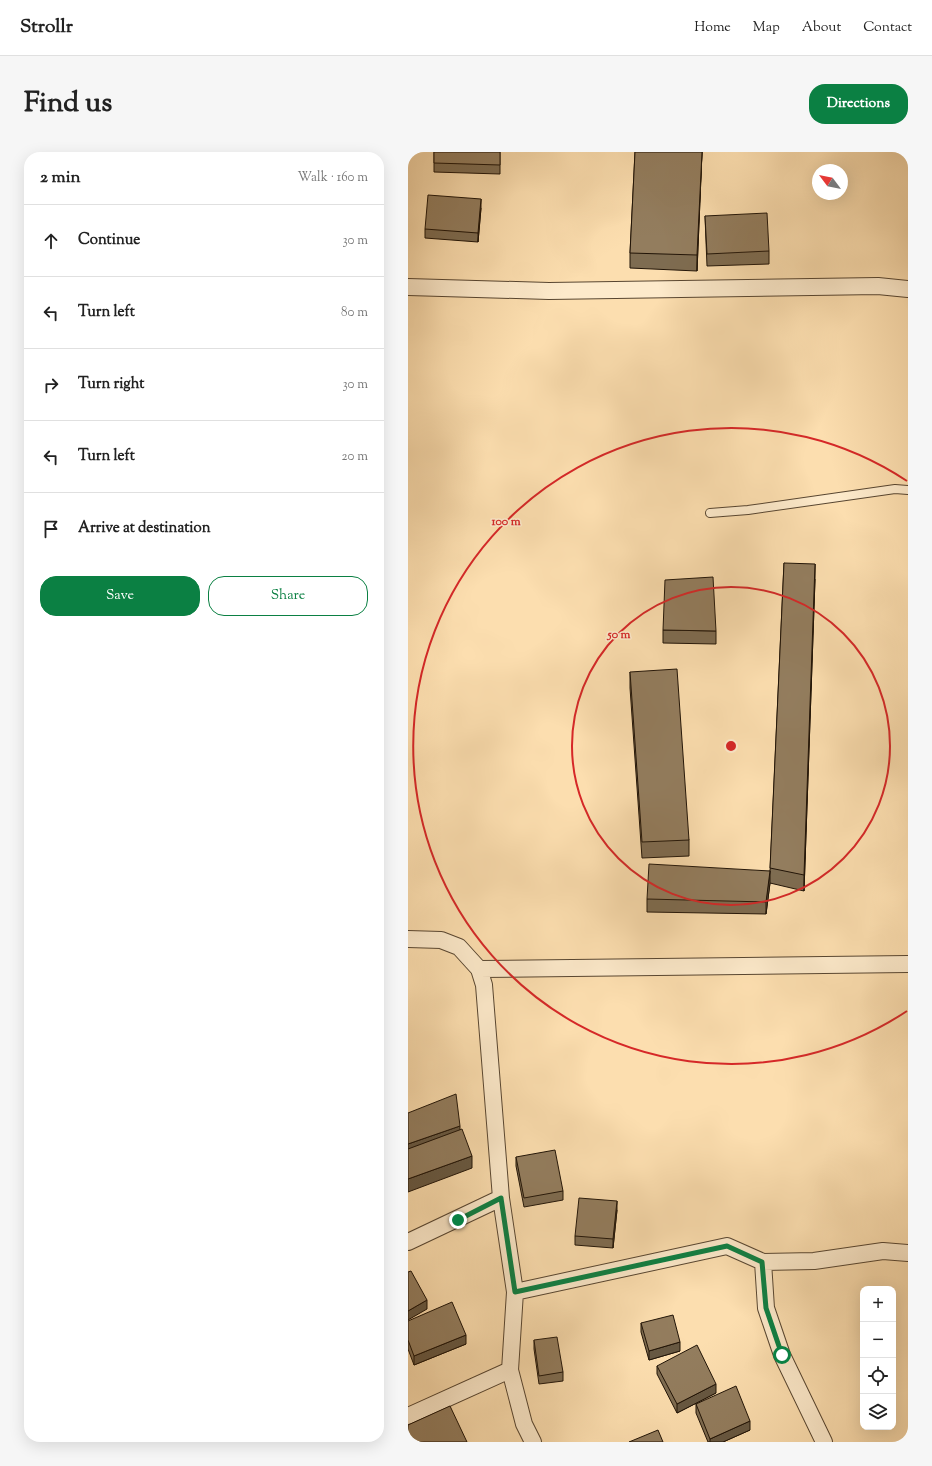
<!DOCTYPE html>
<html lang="en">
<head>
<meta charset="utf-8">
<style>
  :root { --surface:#fff; --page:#f6f6f6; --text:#222; --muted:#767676; --line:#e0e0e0; --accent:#0b8043 }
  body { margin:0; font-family:"Sorts Mill Goudy",serif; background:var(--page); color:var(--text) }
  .controls { position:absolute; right:12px; bottom:12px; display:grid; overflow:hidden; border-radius:8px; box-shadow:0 4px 16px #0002 }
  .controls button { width:36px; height:36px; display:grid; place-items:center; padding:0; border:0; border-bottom:1px solid var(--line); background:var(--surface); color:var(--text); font:20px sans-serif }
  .compass { position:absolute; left:404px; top:12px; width:36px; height:36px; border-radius:50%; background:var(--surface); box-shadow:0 4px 16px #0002; rotate:302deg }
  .stop { position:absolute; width:12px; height:12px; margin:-9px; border:3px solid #0b8043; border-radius:50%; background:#fff }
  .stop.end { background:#0b8043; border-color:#fff; box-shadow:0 1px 4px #0008 }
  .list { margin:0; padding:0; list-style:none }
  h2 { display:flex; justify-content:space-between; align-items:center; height:52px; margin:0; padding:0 16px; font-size:17px }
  h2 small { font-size:13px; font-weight:400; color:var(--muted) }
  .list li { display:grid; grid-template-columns:26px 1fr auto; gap:12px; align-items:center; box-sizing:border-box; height:72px; padding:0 16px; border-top:1px solid var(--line) }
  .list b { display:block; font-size:15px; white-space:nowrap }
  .list em { font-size:13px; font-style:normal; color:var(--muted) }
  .actions { display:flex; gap:8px; padding:12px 16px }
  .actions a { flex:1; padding:9px 0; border:1px solid var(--accent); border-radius:16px; text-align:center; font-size:14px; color:var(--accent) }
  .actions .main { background:var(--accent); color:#fff }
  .icon { flex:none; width:22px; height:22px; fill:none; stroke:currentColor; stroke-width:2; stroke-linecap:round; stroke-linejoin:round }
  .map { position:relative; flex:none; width:500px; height:1290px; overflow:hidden; border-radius:16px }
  header { display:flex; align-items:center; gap:24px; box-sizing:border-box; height:56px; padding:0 20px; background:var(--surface); border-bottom:1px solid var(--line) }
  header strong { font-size:19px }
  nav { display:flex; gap:22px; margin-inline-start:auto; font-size:14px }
  .intro { display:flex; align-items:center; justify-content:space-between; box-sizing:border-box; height:96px; padding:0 24px }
  h1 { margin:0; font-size:28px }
  .button { padding:10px 18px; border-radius:16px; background:var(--accent); color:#fff; font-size:14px; font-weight:700 }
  main { display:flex; gap:24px; padding:0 24px }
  aside { flex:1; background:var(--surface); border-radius:16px; box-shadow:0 4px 16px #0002 }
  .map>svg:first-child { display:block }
</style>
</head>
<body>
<header>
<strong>Strollr</strong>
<nav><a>Home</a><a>Map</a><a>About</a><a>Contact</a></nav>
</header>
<div class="intro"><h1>Find us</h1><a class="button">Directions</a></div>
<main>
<aside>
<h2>2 min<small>Walk · 160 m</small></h2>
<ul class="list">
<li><svg class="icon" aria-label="ahead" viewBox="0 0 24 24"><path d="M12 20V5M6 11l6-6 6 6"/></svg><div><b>Continue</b></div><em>30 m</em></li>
<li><svg class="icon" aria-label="left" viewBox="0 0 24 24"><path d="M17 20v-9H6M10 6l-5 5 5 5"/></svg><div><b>Turn left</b></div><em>80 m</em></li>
<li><svg class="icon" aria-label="right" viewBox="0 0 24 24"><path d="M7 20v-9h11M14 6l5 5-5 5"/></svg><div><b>Turn right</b></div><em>30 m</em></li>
<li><svg class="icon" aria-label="left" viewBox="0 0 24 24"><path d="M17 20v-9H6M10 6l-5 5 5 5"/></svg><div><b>Turn left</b></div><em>20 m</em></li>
<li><svg class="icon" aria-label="arrive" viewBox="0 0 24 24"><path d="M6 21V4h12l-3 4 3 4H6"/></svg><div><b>Arrive at destination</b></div></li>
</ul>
<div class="actions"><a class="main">Save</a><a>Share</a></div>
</aside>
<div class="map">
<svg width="500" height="1290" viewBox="0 0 500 1290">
  <rect width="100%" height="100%" fill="#fcdeaf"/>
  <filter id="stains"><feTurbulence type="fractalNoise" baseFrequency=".005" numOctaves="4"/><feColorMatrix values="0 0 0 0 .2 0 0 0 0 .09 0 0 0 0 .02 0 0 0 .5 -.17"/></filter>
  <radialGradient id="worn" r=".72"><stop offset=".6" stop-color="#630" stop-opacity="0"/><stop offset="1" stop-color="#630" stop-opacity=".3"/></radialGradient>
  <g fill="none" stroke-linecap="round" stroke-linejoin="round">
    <!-- lane casing -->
    <g stroke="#584631" stroke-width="10">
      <path id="lane" d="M302 361 340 358 487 337 500 338"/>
    </g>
    <!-- street casing -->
    <g stroke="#584631" stroke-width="18">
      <path id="street" d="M0 135 141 139 470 134 500 137
        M0 787 33 788 51 795 71 817 76 833 93 1046 107 1140 102 1218 116 1272 125 1290
        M71 817 500 812
        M0 1090 93 1046
        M355 1110 358 1156 374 1203 416 1290
        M107 1140 319 1094 355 1110 406 1109 475 1099 500 1101
        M0 1264 102 1218"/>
    </g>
    <!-- lane -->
    <use href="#lane" stroke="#fdeacb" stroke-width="8"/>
    <!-- street -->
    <use href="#street" stroke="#fdeacb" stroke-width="16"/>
  </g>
  <!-- wall -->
  <path fill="#7e6c51" stroke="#211407" d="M26 0H92V22L26 20Z
    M227 0H294L289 119 222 116V101Z
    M73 56 70 90 17 86V77Z
    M297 64 361 99V112L299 114Z
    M376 411 407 427 396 739 362 731 358 762 239 760V747L362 719Z
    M255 478 308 479V492L255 491Z
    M222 520 281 688V704L234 706 222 536Z
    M108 1005 155 1039V1048L116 1055 108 1014Z
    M209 1058 205 1096 167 1093V1084Z
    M0 1169 58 1192 6 1213 0 1197Z
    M233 1171 272 1199 241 1208 233 1180Z
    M126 1188 155 1220V1229L131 1232 126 1197Z
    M249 1214 308 1241 269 1261 249 1222Z
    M288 1252 342 1278 315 1290H300L288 1261Z"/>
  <!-- shaded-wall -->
  <path fill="#675842" stroke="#211407" d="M294 0 289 119V103Z
    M73 47V56L70 90V81Z
    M407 412V427L396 739V723Z
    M362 719V731L358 762V750Z
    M52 974V987L0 1005V992Z
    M64 1004V1016L0 1040V1027Z
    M209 1049V1058L205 1096V1087Z
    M19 1148V1157L0 1168V1159Z
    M58 1183V1192L6 1213V1204Z
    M272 1190V1199L241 1208V1199Z
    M308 1232V1241L269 1261V1252Z
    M342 1269V1278L315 1290H302V1287Z"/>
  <!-- building -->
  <path fill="#937d5e" stroke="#211407" d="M26 0H92V13L26 11Z
    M227 0H294L289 103 222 101Z
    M20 43 73 47 70 81 17 77Z
    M359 61 361 99 299 102 297 64Z
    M376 411 407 412 396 723 362 716Z
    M305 425 308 479 255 478 257 428Z
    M269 517 281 688 234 690 222 520Z
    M241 712 362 719 358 750 239 747Z
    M48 942 52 974 0 992V961Z
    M54 977 64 1004 0 1027V997Z
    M147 998 155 1039 116 1046 108 1005Z
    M171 1046 209 1049 205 1087 167 1084Z
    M3 1119 19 1148 0 1159V1120Z
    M44 1150 58 1183 6 1204 0 1188V1169Z
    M265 1163 272 1190 241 1199 233 1171Z
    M149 1185 155 1220 131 1224 126 1188Z
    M289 1193 308 1232 269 1252 249 1214Z
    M328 1234 342 1269 302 1287 288 1252Z
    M42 1254 59 1290H0V1273Z
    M250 1278 255 1290H221Z"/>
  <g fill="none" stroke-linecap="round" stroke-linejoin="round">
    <!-- route -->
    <path stroke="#0b8043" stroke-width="5" d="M50 1068 93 1046 107 1140 319 1094 354 1110 358 1156 374 1203"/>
  </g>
  <!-- distance rings -->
  <g fill="none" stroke="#d62828" stroke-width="2">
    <circle cx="323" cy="594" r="159"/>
    <path d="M499 859A318 318 0 1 1 499 329"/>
  </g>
  <circle cx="323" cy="594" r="6" fill="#d62828" stroke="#fdeacb" stroke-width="2"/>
  <g font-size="12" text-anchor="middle" font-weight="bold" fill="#d62828" stroke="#fdeacb" stroke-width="3" stroke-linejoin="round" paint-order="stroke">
    <text x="98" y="373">100 m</text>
    <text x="211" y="486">50 m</text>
  </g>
  <rect width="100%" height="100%" filter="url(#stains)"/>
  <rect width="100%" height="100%" fill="url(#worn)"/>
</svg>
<div class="controls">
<button>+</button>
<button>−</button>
<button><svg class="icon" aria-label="locate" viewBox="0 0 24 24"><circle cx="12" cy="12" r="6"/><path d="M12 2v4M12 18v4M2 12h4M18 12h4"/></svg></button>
<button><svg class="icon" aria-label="layers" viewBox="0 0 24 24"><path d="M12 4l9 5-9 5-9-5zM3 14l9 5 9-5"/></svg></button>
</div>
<svg class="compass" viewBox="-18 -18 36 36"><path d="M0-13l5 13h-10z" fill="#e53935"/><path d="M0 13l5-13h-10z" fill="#767676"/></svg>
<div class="stop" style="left:374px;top:1203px"></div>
<div class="stop end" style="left:50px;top:1068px"></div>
</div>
</main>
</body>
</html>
